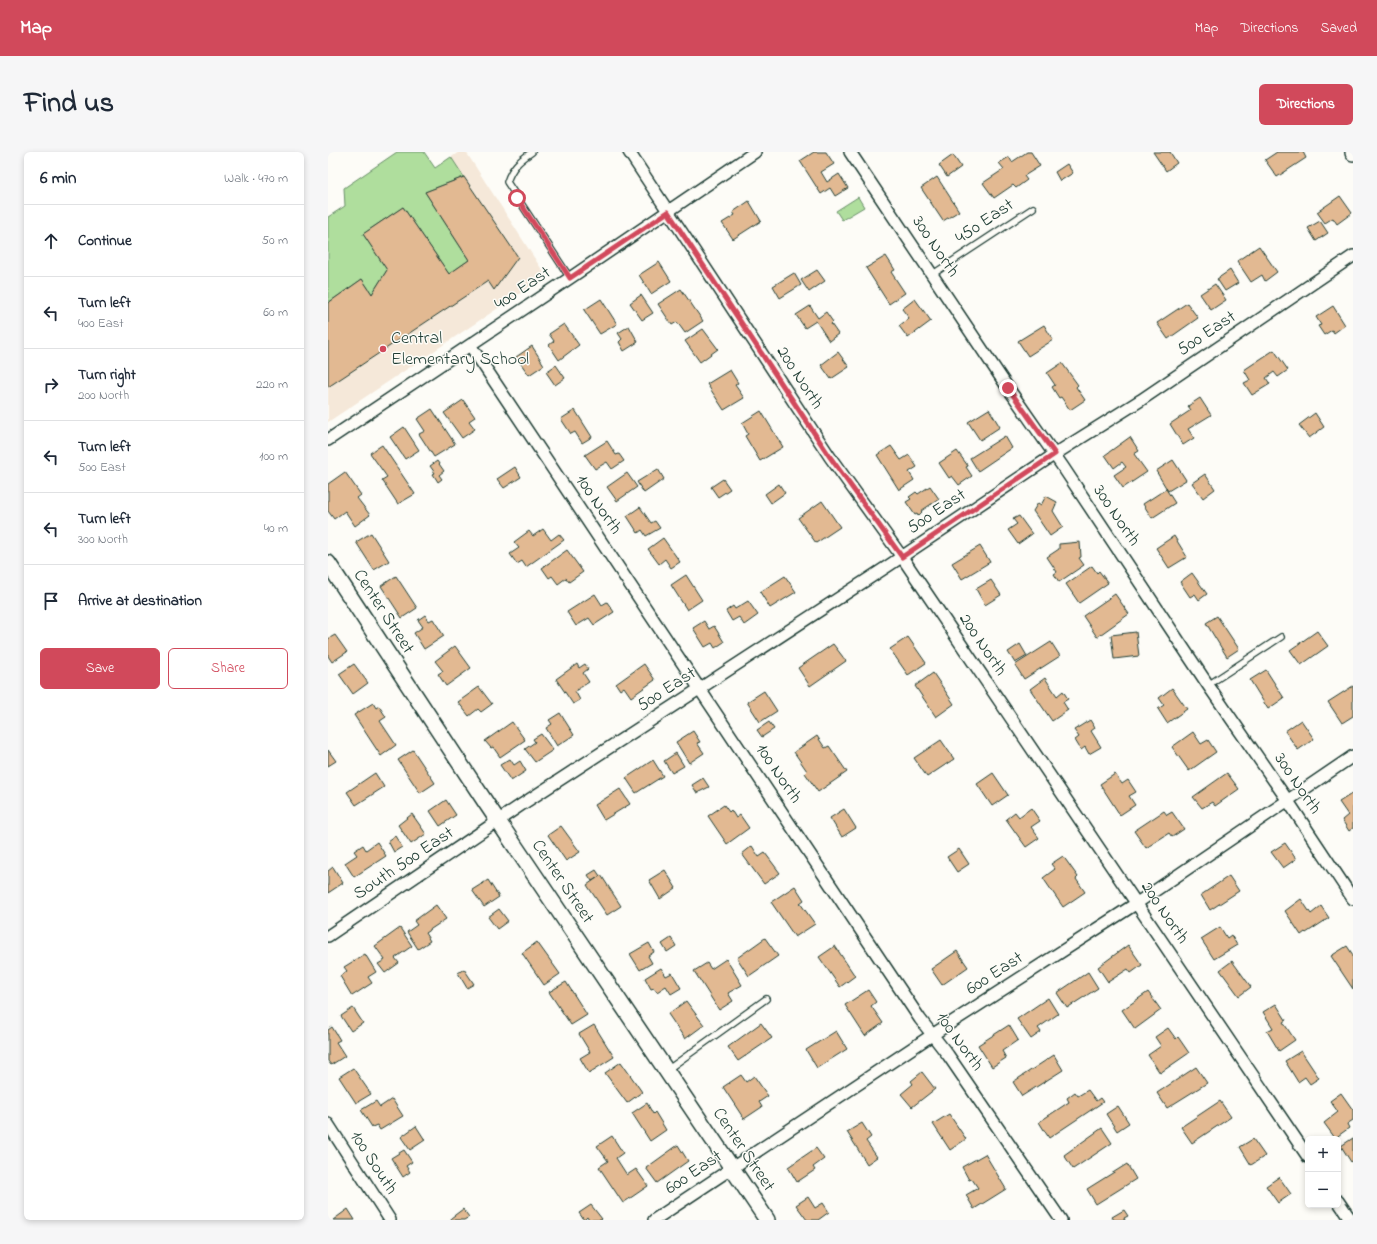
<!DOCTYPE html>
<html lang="en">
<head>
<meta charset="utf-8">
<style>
  :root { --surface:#fff; --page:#f6f6f7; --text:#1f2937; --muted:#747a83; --line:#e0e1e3; --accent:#d1495b }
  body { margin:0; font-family:"Indie Flower",sans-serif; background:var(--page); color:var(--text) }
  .controls { position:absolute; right:12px; bottom:12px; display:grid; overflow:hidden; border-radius:6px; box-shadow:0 2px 6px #0003 }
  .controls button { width:36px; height:36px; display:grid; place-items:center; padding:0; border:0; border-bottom:1px solid var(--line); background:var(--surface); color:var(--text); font:20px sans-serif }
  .stop { position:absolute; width:12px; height:12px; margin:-9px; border:3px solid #d1495b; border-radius:50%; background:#fff }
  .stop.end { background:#d1495b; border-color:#fff; box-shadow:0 1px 4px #0008 }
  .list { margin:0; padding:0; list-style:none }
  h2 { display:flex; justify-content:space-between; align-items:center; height:52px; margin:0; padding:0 16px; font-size:17px }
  h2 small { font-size:13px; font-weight:400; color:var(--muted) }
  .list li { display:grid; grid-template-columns:26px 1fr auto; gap:12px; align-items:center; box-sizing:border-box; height:72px; padding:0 16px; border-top:1px solid var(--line) }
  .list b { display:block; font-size:15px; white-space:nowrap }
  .list p { margin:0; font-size:13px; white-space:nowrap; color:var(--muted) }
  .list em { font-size:13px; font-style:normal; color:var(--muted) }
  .actions { display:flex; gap:8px; padding:12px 16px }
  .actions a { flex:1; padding:9px 0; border:1px solid var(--accent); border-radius:6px; text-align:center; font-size:14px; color:var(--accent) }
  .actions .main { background:var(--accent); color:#fff }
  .icon { flex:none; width:22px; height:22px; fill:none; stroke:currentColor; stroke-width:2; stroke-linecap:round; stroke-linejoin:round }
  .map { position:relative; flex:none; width:1025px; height:1068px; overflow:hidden; border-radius:6px }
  header { display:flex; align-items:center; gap:24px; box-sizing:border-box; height:56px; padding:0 20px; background:var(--accent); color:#fff }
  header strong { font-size:19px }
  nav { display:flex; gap:22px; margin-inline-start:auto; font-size:14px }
  .intro { display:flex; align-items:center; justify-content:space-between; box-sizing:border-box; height:96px; padding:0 24px }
  h1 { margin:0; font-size:28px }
  .button { padding:10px 18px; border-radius:6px; background:var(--accent); color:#fff; font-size:14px; font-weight:700 }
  main { display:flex; gap:24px; padding:0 24px }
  aside { flex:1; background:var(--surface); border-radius:6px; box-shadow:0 2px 6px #0003 }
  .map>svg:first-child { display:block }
</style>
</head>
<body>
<header>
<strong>Map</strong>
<nav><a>Map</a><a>Directions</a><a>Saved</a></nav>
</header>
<div class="intro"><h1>Find us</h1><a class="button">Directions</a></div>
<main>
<aside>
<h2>6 min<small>Walk · 470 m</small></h2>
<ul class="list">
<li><svg class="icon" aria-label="ahead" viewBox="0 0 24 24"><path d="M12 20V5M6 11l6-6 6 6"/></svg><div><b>Continue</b></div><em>50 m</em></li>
<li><svg class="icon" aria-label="left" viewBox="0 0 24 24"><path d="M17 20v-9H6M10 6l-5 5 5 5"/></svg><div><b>Turn left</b><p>400 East</p></div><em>60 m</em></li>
<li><svg class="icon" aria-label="right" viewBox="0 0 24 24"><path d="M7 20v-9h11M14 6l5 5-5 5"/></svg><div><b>Turn right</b><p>200 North</p></div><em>220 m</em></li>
<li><svg class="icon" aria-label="left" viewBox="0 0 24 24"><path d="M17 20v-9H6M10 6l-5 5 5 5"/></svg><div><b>Turn left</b><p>500 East</p></div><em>100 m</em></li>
<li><svg class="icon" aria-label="left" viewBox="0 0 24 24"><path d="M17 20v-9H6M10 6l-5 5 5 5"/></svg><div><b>Turn left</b><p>300 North</p></div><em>40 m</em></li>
<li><svg class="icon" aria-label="arrive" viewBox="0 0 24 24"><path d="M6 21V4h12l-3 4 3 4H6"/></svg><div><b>Arrive at destination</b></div></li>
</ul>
<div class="actions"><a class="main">Save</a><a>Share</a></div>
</aside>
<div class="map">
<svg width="1025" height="1068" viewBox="0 0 1025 1068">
  <rect width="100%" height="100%" fill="#fdfcf7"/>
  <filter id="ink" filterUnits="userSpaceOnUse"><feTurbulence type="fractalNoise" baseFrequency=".025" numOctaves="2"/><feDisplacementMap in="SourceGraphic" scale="8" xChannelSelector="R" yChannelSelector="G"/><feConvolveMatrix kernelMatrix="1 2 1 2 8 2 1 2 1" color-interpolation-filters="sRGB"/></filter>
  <g filter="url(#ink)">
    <!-- built -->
    <path fill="#f5e8d9" d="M69 0H96L107 16 131 0H138L218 124 0 270V65L17 54 16 36Z"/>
    <!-- green -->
    <path fill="#afde9d" stroke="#678e68" d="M69 0H96L107 16 123 5 136 25 97 40 141 108 121 122 75 55 35 82 59 118 44 142 34 127 0 151V65L17 54 16 36Z
      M530 45 536 55 514 68 508 59Z"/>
    <!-- building -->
    <path fill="#e2b992" stroke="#1f3d34" d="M486 0H498L506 12 493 20 499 30 511 22 520 36 507 44 502 36 493 42 472 9Z
      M699 0H703L712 14 696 24 699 28 688 36 685 33 666 46 655 31 676 17 671 11 681 5 684 10Z
      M825 0H842L849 11 838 19Z
      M949 0H975L978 6 949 25 937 8Z
      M625 3 633 15 619 25 611 13Z
      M739 12 745 21 732 29 727 20Z
      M136 25 190 105 166 138 160 129 0 235V151L34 127 44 142 59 118 35 82 75 55 121 122 141 108 97 40Z
      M609 25 631 59 615 69 593 36Z
      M1012 44 1024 61 1009 72 1005 66 997 71 989 60Z
      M421 49 433 69 405 87 394 71 407 63 405 60Z
      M992 69 1000 81 988 89 980 76Z
      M931 94 949 120 937 129 934 123 923 130 909 109Z
      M558 104 567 118 563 120 577 141 561 152 538 116Z
      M331 110 343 129 323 142 311 123Z
      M489 118 497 129 481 140 473 128Z
      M902 118 910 131 897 139 889 127Z
      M466 121 473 133 452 146 445 134Z
      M887 132 898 148 883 158 872 142Z
      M353 137 375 169 357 181 349 170 344 173 330 152Z
      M313 143 325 161 314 168 302 151Z
      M273 147 289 172 272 182 256 158Z
      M587 147 603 169 580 186 571 174 581 166 574 157Z
      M859 151 870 166 840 187 829 171Z
      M482 154 490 166 498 160 505 170 503 172 510 182 501 189 488 169 477 176 468 163Z
      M1005 154 1017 173 1006 181 1004 178 996 183 990 174 993 173 988 165Z
      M236 172 251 193 231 208 221 193 226 189 221 182Z
      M716 173 725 188 700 204 690 189Z
      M301 174 310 190 296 199 291 190 294 187 290 181Z
      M375 177 390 197 372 210 357 189Z
      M204 194 216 213 201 223 188 205Z
      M946 198 960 218 950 225 946 220 938 226 942 232 924 243 916 231 922 228 916 218Z
      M510 200 521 215 503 227 493 213Z
      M734 211 750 233 748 235 757 248 742 258 733 245 731 246 724 235 727 233 719 221Z
      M228 213 237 226 227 233 218 220Z
      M402 218 410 231 407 233 416 246 396 258 379 232Z
      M872 246 883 263 860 277 866 286 855 293 842 272 863 258 860 254Z
      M135 248 147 265 141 269 147 277 134 286 116 261Z
      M104 257 127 292 106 305 91 282 97 279 89 267Z
      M661 257 672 275 652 288 640 270Z
      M247 258 264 285 254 291 247 280 243 282 233 267Z
      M433 259 455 295 432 309 417 284 420 282 414 271Z
      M987 261 996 275 981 286 971 273Z
      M76 275 91 298 77 307 62 285Z
      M677 284 684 296 650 319 642 306Z
      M802 285 811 299 806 302 819 320 795 336 786 323 798 315 794 310 786 316 777 303Z
      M279 289 288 303 291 302 296 309 284 317 279 310 267 317 257 303Z
      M54 293 87 342 70 352 54 328 59 325 42 301Z
      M563 294 573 308 581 303 589 315 581 320 586 328 571 338 549 303Z
      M629 299 640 314 638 315 644 324 631 333 624 324 621 326 611 311Z
      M845 308 858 328 840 339 828 319Z
      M109 309 116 319 111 323 114 327 110 330 105 322 107 321 102 314Z
      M187 315 193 325 176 336 169 327Z
      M330 317 336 327 316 341 309 330Z
      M17 320 33 343 29 346 42 363 27 374 17 359 6 367 0 359V332Z
      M299 321 309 335 289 349 279 335Z
      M877 322 887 337 875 346 864 331Z
      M395 327 402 337 390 345 383 335Z
      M451 332 457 341 443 351 437 342Z
      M602 334 611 347 593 359 594 360 590 364 589 362 587 363 578 350 583 347 581 345 588 340 590 342Z
      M838 337 847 351 824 366 815 352Z
      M718 344 729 350 725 359 735 375 722 384 705 359 710 351 713 353Z
      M494 349 512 375 488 391 470 366Z
      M312 355 323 371 327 369 332 376 318 384 314 378 310 381 299 364Z
      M691 364 704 382 690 392 680 378 689 372 685 367Z
      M215 377 223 388 231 382 236 388 198 415 194 409 189 412 182 402 191 396 186 390 201 379 205 384Z
      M43 381 61 409 46 418 28 390Z
      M846 384 859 405 841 416 828 396Z
      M335 386 352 410 343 416 337 407 331 412 320 397Z
      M752 390 753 405 751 406 756 413 731 430 726 422 729 420 719 405 731 397V392Z
      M652 394 662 410 634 427 624 411Z
      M239 398 255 420 241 430 238 426 230 432 224 424 221 426 214 416Z
      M764 414 769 421 771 419 780 431 751 451 738 432Z
      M864 421 879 442 871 448 867 442 862 445 852 430Z
      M358 423 374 448 359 458 343 433Z
      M68 424 89 456 74 466 53 434Z
      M457 424 468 440 442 456 432 440Z
      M663 428 673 443 657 453 648 437Z
      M267 442 274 453 279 450 286 460 266 473 261 466 248 474 239 460Z
      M787 442 801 462 769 485 755 464Z
      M420 449 430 463 416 473 411 465 404 469 398 459 405 454 407 457Z
      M97 463 101 469 105 467 116 484 96 497 86 481 95 475 90 468Z
      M889 464 911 497 899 505 878 471Z
      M376 469 381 477 386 474 396 490 387 496 384 491 377 495 365 476Z
      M989 479 1000 494 973 513 962 498Z
      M808 480 811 504 786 507 783 483Z
      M7 483 19 500 4 510 0 504V487Z
      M580 485 598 511 580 523 562 497Z
      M723 490 732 504 696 527 687 513Z
      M505 492 518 509 482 534 470 516Z
      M692 492 699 504 687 511 680 500Z
      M127 494 143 516 118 534 110 522 115 519 107 509Z
      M26 512 40 531 25 542 11 522Z
      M249 512 251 516 257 512 260 517 255 521 261 530 247 539 252 548 245 552 228 527Z
      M316 512 327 528 303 545 296 535 292 538 288 532Z
      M938 518 956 546 940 557 922 528Z
      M605 521 626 552 608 565 587 534Z
      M717 526 729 544 735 539 740 547 735 550 740 558 724 569 702 537Z
      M1025 534V564L1014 571 1000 550Z
      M151 535 164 552 153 560 150 557 141 564 130 550Z
      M844 536 859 557 839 571 830 557 836 553 831 546Z
      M436 539 449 559 432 570 419 550Z
      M45 551 48 556 51 554 58 565 52 569 68 593 53 604 26 563Z
      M232 561 246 583 229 594 218 576 224 572 221 568Z
      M762 568 767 576 763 579 773 595 761 602 757 595 753 598 747 588 751 585 746 578Z
      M973 568 986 587 970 598 957 579Z
      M184 570 197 588 172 605 165 595 163 596 157 589Z
      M441 570 446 577 434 585 429 578Z
      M365 579 372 590 369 591 376 601 361 611 348 590Z
      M865 580 873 592 880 588 888 600 861 619 844 595Z
      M213 582 225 598 207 610 197 597 207 590 205 587Z
      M489 584 497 596 501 594 519 620 490 640 477 621 479 619 466 600Z
      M613 588 626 607 599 625 586 606Z
      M0 598 8 609 0 614Z
      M85 598 107 631 92 641 70 608Z
      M348 601 356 614 344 621 336 609Z
      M182 607 186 613 192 609 198 619 183 629 172 613Z
      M325 608 335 624 308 641 298 626Z
      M47 621 56 635 28 653 19 640Z
      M665 621 680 643 664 654 649 632Z
      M899 621 911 637 887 654 884 650 874 656 865 645Z
      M787 622 794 632 800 628 808 640 801 644 807 653 792 663 772 632Z
      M375 626 381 635 369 641 364 633Z
      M292 637 302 652 276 668 267 653Z
      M1025 641V676L1021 679 1014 668 1020 663 1011 650Z
      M118 648 128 663 112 674 102 659Z
      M396 653 401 660 403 658 408 666 412 663 421 676 399 692 380 664Z
      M703 656 712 669 703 675 711 686 698 695 678 667 687 660 691 665Z
      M516 657 528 676 514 685 502 666Z
      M836 659 839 663 844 660 856 677 844 685 841 681 818 696 806 679Z
      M84 662 98 682 83 692 70 673Z
      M233 674 252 700 238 709 220 683Z
      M67 684 74 695 66 700 60 689Z
      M49 690 58 704 26 725 17 711 29 703 26 699 35 693 38 698Z
      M957 691 968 707 955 716 943 700Z
      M424 694 431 705 437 701 452 721 436 732 414 702Z
      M631 697 641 712 629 720 619 705Z
      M735 704 750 725 748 727 757 740 735 755 715 726 727 717 723 712Z
      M5 715 15 731 0 741V719Z
      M268 718 272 724 264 729 260 723Z
      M337 718 348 736 332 747 321 728Z
      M273 723 293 754 279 763 259 733Z
      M901 724 911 739 882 758 873 743Z
      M160 728 171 745 156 755 144 738Z
      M467 734 476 748 472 751 487 772 467 785 443 750Z
      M973 747 983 762 993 754 1001 766 978 781 977 780 973 783 957 759Z
      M108 753 118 767 97 781 102 789 90 797 79 780 89 773 86 769Z
      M171 757 180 769 169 777 160 765Z
      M892 775 899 786 903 783 909 793 886 807 873 787Z
      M72 776 84 794 67 806 71 811 57 821 50 812 57 808 47 794Z
      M343 786 348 794 339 800 334 792Z
      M437 786 450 804 421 824 409 806Z
      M209 790 232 822 216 833 194 801Z
      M321 791 326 800 320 804 324 811 312 818 302 802Z
      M800 793 814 813 803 821 800 817 780 830 770 815Z
      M507 794 527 824 512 835 491 805Z
      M1019 794 1025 803V837L1003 804Z
      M629 799 640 815 614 833 603 817Z
      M37 802 48 820 40 825 44 831 24 844 12 824 19 819 16 815Z
      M398 807 414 833 400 841 405 849 391 858 366 819 379 811 383 817Z
      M904 809 923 835 911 844 892 818Z
      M333 816 338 824 344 821 353 836 343 842 338 834 329 840 326 836 323 837 317 826Z
      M136 817 146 832 139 836 130 821Z
      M760 820 770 836 739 856 729 841Z
      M238 830 259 863 243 873 221 840Z
      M540 838 548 850 543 854 555 871 537 884 517 853Z
      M820 840 833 858 807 877 794 858Z
      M720 846 730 862 710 876 713 880 703 887 689 867Z
      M358 849 376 873 357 887 340 862Z
      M948 852 958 868 955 870 967 888 951 899 939 879 945 876 935 860Z
      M25 856 35 871 23 879 13 864Z
      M433 871 444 886 410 909 400 895Z
      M266 873 286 905 261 921 252 906 262 900 251 882Z
      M681 873 690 888 674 899 678 906 664 915 650 893Z
      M4 875 12 888 8 890 17 904 3 913 0 909V878Z
      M840 876 848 887 850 885 861 901 832 921 820 903 833 894 827 885Z
      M508 879 519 897 489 916 478 898Z
      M973 899 991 926 982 932 977 925 970 930 957 909Z
      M726 903 735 918 694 944 685 930Z
      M293 910 314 940 299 951 277 921Z
      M868 915 879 931 839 956 829 941Z
      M25 916 43 942 28 951 11 925Z
      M594 920 607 937 584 955 573 942 585 932 583 929Z
      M413 923 418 930 426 924 440 944 431 950 434 955 416 967 395 935Z
      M760 938 768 949 772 946 775 950 721 986 711 970 741 950 739 946 747 940 750 944Z
      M1013 941 1025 958V968L1019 972 1021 976 1007 986 996 971 1010 960 1002 949Z
      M64 947 75 964 52 978 49 973 44 975 33 958 48 949 52 955Z
      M892 949 903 965 864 991 853 975Z
      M319 951 325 962 327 960 338 978 322 989 304 961Z
      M790 954 801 971 789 979 778 962Z
      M621 962 638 987 622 998 605 972Z
      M534 971 543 985 538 989 549 1005 539 1012 519 980Z
      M88 974 97 988 82 998 73 985Z
      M774 976 784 991 745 1017 736 1003Z
      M284 984 295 1001 288 1006 299 1023 308 1017 320 1034 295 1051 271 1015 280 1009 269 994Z
      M1025 986V1009L1023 1010 1013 994Z
      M925 987 937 1004 923 1013 912 995Z
      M350 993 360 1009 329 1031 318 1016Z
      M488 996 496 1007 485 1015 487 1018 469 1030 460 1015Z
      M76 998 84 1010 78 1014 82 1020 75 1025 63 1006Z
      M657 1002 678 1037 646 1057 638 1043 650 1036 644 1027 641 1028 634 1015Z
      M799 1012 808 1027 768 1052 759 1037Z
      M951 1025 963 1042 950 1051 938 1034Z
      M480 1045 487 1056 495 1051 501 1060 490 1068H479L468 1053Z
      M263 1053 274 1067 273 1068H261L259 1065 256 1068 251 1061Z
      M20 1057 27 1068H5Z
      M135 1057 141 1065 136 1068H124L123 1066Z
      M796 1058 800 1064 796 1066 797 1068H786L784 1065Z"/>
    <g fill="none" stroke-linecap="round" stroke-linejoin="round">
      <!-- lane casing -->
      <g stroke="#1f3d34" stroke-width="8">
        <path id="lane" d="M204 0C191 9 184 15 179 30L242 126
          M605 122 705 56
          M880 533 953 485
          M339 918 438 847"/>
      </g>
      <!-- street casing -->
      <g stroke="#1f3d34" stroke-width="14">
        <path id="street" d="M301 0 502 305 574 405 980 1005
          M522 0 680 236 735 315 880 533 960 649 1025 747
          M142 193 592 867 620 903 733 1068
          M0 288 242 126 427 0
          M0 784 193 653 560 414 727 302 813 248 1025 104
          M0 972 62 1068
          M1010 1049 1023 1068
          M326 1068 604 883 809 751 1025 604"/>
      </g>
      <!-- secondary casing -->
      <g stroke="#1f3d34" stroke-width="18">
        <path id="secondary" d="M1025 0V1
          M0 411 160 654 439 1068"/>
      </g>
      <!-- lane -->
      <use href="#lane" stroke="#fdfcf7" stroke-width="5.5"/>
      <!-- street -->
      <use href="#street" stroke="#fdfcf7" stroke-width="11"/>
      <!-- secondary -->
      <use href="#secondary" stroke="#fdfcf7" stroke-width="15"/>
    </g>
  </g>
  <g fill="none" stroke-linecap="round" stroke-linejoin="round" filter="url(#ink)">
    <!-- route -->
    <path stroke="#d1495b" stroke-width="5" d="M189 46 242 126 340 60 502 305 574 405 727 302 680 236"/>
  </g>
  <!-- markers -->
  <circle fill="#d1495b" stroke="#fdfcf7" stroke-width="1.5" cx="55" cy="197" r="4"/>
  <g text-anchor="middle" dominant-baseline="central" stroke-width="3" stroke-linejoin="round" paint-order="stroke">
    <!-- street labels -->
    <g font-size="18" fill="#1f3d34" stroke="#fdfcf7">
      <text transform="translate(657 70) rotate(-34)">450 East</text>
      <text transform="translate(607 95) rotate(56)">300 North</text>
      <text transform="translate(195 137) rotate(-34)">400 East</text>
      <text transform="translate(879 182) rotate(-34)">500 East</text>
      <text transform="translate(471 226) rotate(57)">200 North</text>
      <text transform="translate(270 353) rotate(56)">100 North</text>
      <text transform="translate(609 360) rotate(-34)">500 East</text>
      <text transform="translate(788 364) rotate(56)">300 North</text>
      <text transform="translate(55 460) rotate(57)">Center Street</text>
      <text transform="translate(654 493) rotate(56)">200 North</text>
      <text transform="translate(339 538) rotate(-33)">500 East</text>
      <text transform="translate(450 622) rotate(56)">100 North</text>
      <text transform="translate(969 632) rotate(56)">300 North</text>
      <text transform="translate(76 712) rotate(-34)">South 500 East</text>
      <text transform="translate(234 730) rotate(56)">Center Street</text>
      <text transform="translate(836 761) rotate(56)">200 North</text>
      <text transform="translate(667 822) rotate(-33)">600 East</text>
      <text transform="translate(631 890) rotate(54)">100 North</text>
      <text transform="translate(415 998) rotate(56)">Center Street</text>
      <text transform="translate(45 1011) rotate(57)">100 South</text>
      <text transform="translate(366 1021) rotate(-34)">600 East</text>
    </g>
    <!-- poi labels -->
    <g font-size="18" fill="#1f3d34" stroke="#fdfcf7" text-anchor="start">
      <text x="63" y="187">Central<tspan x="63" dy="21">Elementary School</tspan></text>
    </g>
  </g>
</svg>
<div class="controls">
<button>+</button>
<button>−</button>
</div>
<div class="stop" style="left:189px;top:46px"></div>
<div class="stop end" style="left:680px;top:236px"></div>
</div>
</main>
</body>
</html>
